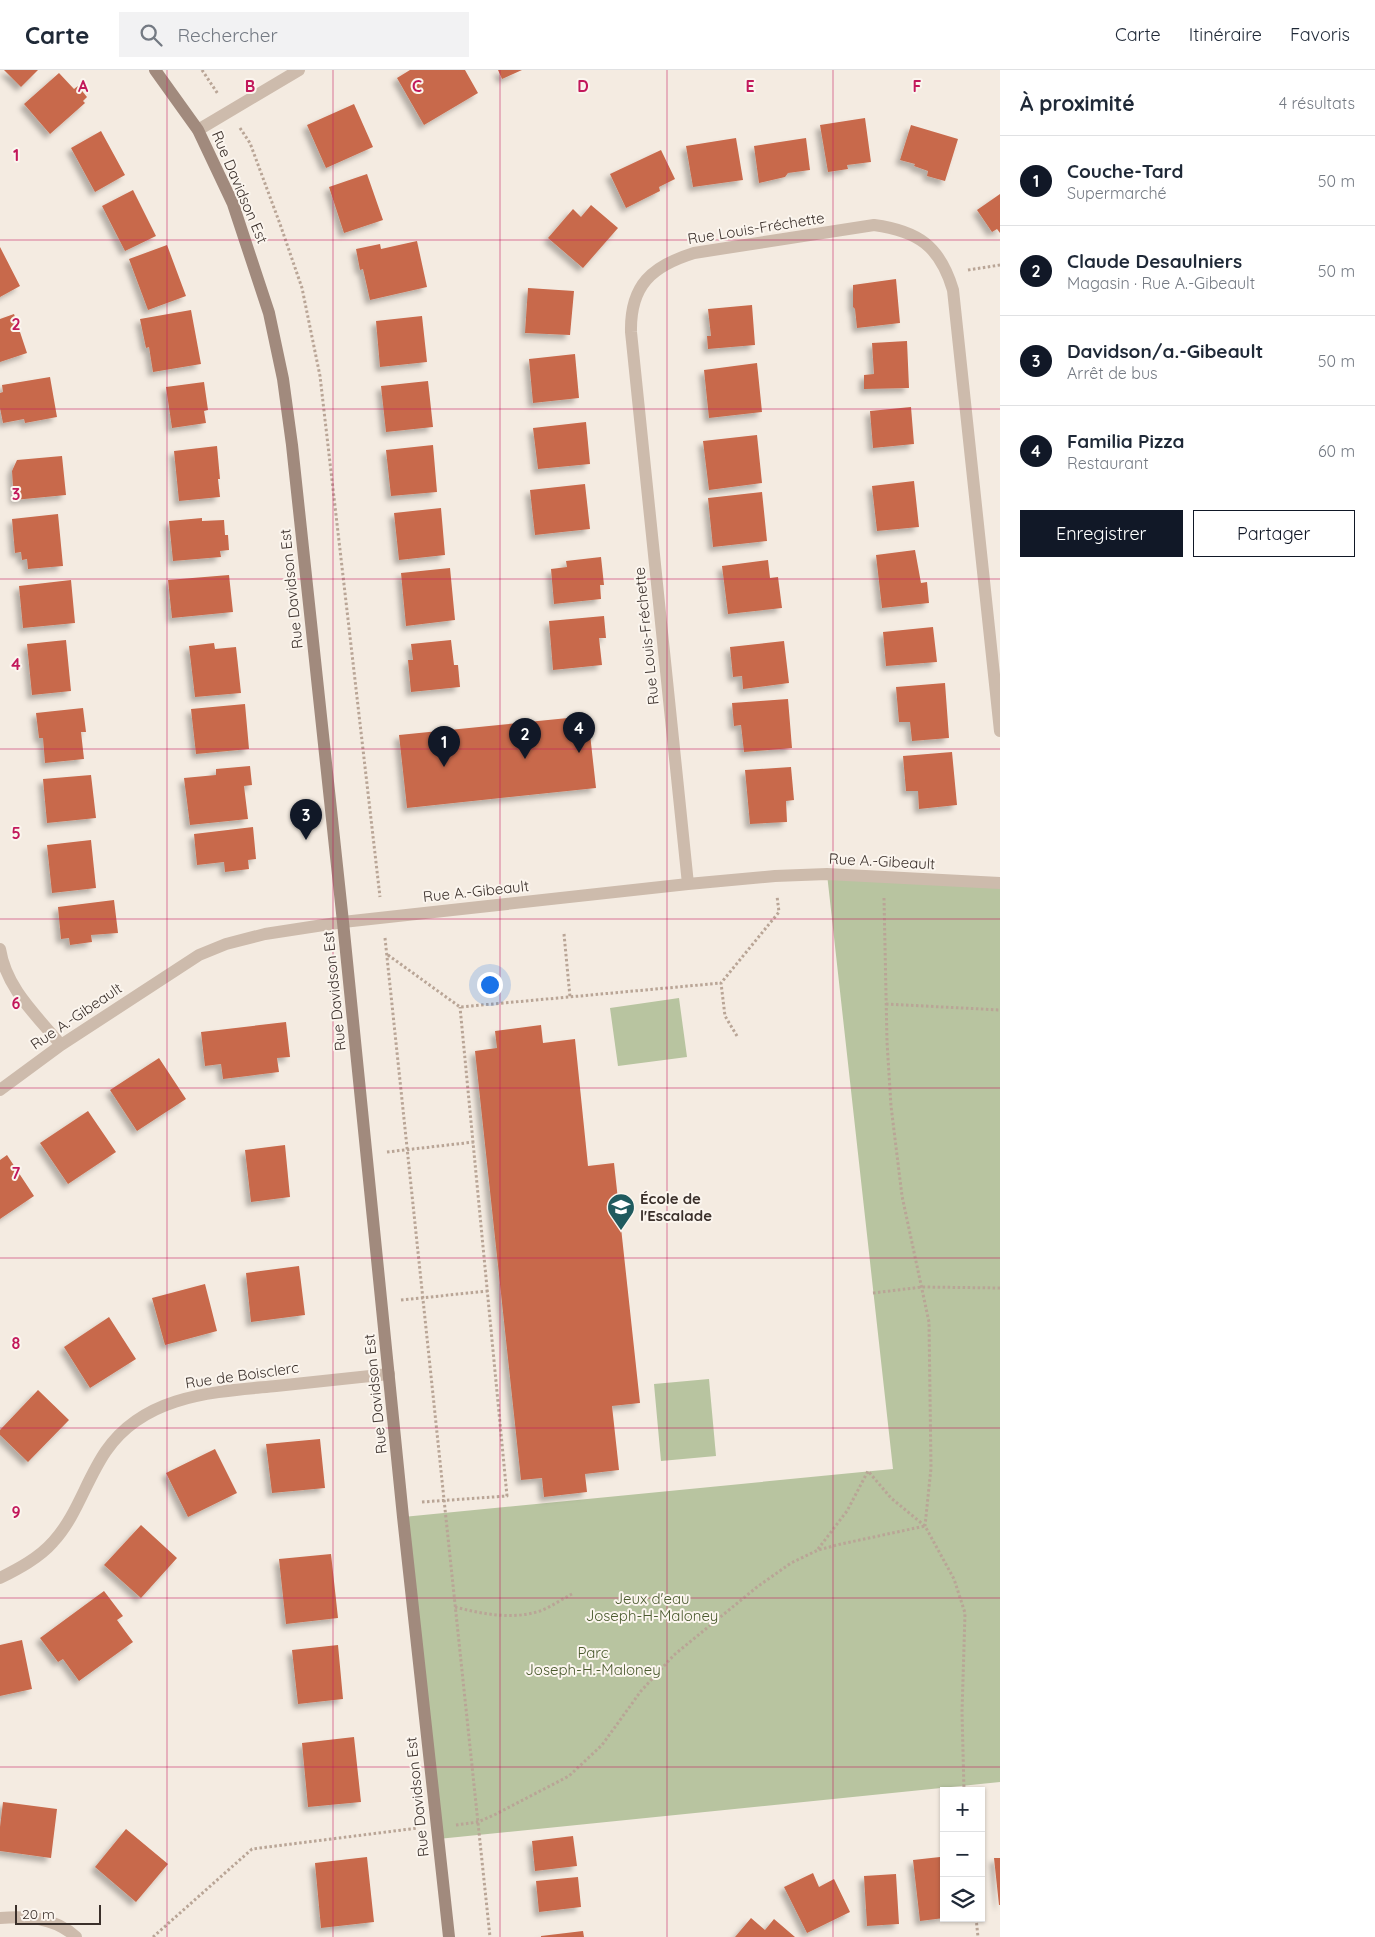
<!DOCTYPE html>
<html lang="fr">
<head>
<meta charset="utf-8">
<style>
  :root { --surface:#fff; --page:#f2f2f3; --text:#1f2937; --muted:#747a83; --line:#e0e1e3; --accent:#111827 }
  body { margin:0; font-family:Quicksand,sans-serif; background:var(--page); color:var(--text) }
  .controls { position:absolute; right:15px; bottom:15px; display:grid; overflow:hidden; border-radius:0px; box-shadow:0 1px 4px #0004 }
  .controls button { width:45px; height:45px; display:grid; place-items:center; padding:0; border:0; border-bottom:1px solid var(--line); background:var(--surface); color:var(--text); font:25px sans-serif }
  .scale { position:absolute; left:15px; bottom:12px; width:86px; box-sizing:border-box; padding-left:5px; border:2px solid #3b302b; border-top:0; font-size:14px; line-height:18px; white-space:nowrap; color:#3b302b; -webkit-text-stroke:4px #fbf5ee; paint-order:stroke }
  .you { position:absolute; left:489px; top:914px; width:18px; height:18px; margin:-12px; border:4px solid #fff; border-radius:50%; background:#1a73e8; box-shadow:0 0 0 8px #1a73e833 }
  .badge { display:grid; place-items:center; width:32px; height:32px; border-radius:50%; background:var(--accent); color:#fff; font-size:16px; font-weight:700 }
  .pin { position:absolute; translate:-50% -41px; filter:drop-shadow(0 1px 2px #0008) }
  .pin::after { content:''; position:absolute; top:26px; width:18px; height:15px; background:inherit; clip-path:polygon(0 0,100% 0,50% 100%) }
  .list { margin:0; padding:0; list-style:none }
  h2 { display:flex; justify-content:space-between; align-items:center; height:65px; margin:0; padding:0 20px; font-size:21px }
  h2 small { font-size:16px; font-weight:400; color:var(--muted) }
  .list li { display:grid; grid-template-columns:32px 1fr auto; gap:15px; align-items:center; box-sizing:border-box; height:90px; padding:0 20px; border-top:1px solid var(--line) }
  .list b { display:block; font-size:19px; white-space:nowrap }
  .list p { margin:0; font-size:16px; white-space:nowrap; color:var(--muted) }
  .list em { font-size:16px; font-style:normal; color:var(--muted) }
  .actions { display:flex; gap:10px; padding:15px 20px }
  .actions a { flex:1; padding:11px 0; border:1px solid var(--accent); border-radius:0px; text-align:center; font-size:18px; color:var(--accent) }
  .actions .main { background:var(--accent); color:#fff }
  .icon { flex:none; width:28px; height:28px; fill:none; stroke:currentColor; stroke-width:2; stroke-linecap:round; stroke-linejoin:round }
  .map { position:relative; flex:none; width:1000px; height:1867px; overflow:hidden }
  header { display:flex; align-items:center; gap:30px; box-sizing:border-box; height:70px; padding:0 25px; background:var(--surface); border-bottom:1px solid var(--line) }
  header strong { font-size:24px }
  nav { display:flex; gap:28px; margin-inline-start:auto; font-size:18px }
  .search { width:350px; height:45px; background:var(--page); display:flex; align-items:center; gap:12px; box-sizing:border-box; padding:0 18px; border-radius:0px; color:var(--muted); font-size:19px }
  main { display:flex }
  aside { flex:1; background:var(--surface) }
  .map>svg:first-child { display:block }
</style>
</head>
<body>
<header>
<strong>Carte</strong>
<div class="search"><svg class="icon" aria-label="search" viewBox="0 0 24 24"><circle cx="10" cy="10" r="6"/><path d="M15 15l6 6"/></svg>Rechercher</div>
<nav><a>Carte</a><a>Itinéraire</a><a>Favoris</a></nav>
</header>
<main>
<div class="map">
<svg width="1000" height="1867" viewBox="0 0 1000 1867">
  <defs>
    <filter id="shadow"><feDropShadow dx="-4.5" dy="4.5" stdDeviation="2.5" flood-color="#0004"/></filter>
  </defs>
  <rect width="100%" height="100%" fill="#f4ebe1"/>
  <!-- green -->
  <path fill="#b8c4a0" d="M827 804 1000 813V1712L438 1769 403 1447 893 1399Z
    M679 928 687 987 618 996 610 938Z
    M709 1309 716 1386 661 1391 654 1314Z"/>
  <!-- building -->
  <path fill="#c8694b" filter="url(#shadow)" d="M4 0H38L21 17Z
    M410 0H465L478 23 424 55 397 8Z
    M498 0H522L502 9Z
    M59 3 74 19 78 16 87 27 83 31 85 33 50 64 24 34Z
    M354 34 373 77 326 98 307 55Z
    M865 48 871 92 847 95 848 99 828 102 820 55Z
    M911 55 958 69 945 111 927 106 928 101 914 96 915 94 900 90Z
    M101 61 125 105 95 122 71 78Z
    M736 68 743 110 693 117 686 76Z
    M806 68 810 100 788 103 785 107 759 113 754 76Z
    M661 80 675 109 659 117 660 121 626 138 610 104Z
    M367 104 383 150 344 163 329 117Z
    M133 120 156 166 125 181 102 136Z
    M1000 124V163L997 159 992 162 977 140Z
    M591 135 618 158 583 198 548 168 573 139 581 147Z
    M417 171 427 217 370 230 363 199 360 200 356 179 380 174 381 179Z
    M167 175 186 226 148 240 129 189Z
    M0 177 20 216 0 227Z
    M896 209 900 253 857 258 855 239 853 237V215Z
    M528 218 574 221 570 265 525 263Z
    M752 235 755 275 708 279 707 266H711L708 239Z
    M191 240 201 294 153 302 149 277 146 278 140 249Z
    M14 244 27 283 0 292V249Z
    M422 246 427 292 380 297 376 251Z
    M907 271 909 318 864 319V305L874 304 872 273Z
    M575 284 579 328 533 333 529 289Z
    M757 293 762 342 709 348 704 300Z
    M50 307 57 347 25 353 24 349 3 353 0 338V323L3 322 2 315Z
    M428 311 433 357 386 362 381 316Z
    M204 312 208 340 204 341 206 353 172 358 166 317Z
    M911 337 914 374 873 378 870 341Z
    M586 352 590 394 538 399 533 358Z
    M757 365 762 413 709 420 703 371Z
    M433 375 437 422 391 426 386 380Z
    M217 376 220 409H218L220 427 179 431 174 381Z
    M62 386 66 425 14 430 12 401 17 390Z
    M914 411 919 457 877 461 872 416Z
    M585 414 590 459 535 465 530 420Z
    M762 422 767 471 713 477 708 428Z
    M441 438 445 485 399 490 394 443Z
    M58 444 63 496 28 499 27 489 22 490 21 482 15 483 12 449Z
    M202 448V451L224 450 225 465H228L229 480 220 481 221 487 173 491 169 451Z
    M915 480 921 513 927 512 929 533 882 538 876 485Z
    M601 487 604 515H600L601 529 554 534 551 499 567 497 566 491Z
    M768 490 770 508 778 507 782 538 728 544 722 496Z
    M450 498 455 550 406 556 401 503Z
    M229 505 233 542 172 548 168 510Z
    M71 510 75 553 23 558 19 516Z
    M604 546 606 568H599L602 595 553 600 549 551Z
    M933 557 937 592 886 596 883 562Z
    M66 570 71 621 32 625 27 574Z
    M451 570 454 595H458L460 617 411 622 408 590H413L411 574Z
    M784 571 789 613 743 619 742 606 733 607 730 577Z
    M214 573 215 579 236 577 241 623 195 627 189 576Z
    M945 613 949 668 912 671 910 652H899L896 617Z
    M788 629 792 678 744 682 741 655 734 656 732 633Z
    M245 634 249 679 196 684 191 639Z
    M83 638 86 662H81L84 689 45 693 43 668H39L36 643Z
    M588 646 596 718 407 738 399 665Z
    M952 682 957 735 919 739 918 721H906L903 686Z
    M250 696 252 715 244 716 248 749 190 755 184 708 216 705V699Z
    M791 697 794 730 786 731 787 752 750 754 745 700Z
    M91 705 96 748 47 753 43 709Z
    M253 757 256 789 248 790 249 799 225 802 224 792 197 795 194 764Z
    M91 770 96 818 52 823 47 775Z
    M114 830 118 863 91 865 92 872 70 875 69 868 61 869 58 837Z
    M286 952 290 987 277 988 279 1002 223 1009 221 994 205 996 201 962Z
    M541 955 543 973 575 969 588 1096 614 1093 640 1333 612 1336 619 1400 585 1404 587 1422 544 1427 542 1408 521 1410 475 981 497 978 495 961Z
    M159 988 186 1029 137 1061 110 1020Z
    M88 1041 116 1082 68 1114 40 1073Z
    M285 1075 290 1127 251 1132 245 1080Z
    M7 1085 34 1126 0 1149V1090Z
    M299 1196 305 1245 251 1252 246 1203Z
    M205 1214 217 1261 165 1275 152 1228Z
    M109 1247 136 1289 90 1318 64 1277Z
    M38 1320 69 1350 28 1392 0 1365V1360Z
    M320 1369 325 1418 272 1423 266 1374Z
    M215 1379 237 1423 188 1447 166 1403Z
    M141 1455 177 1488 141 1528 104 1495Z
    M331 1484 338 1548 286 1554 279 1489Z
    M104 1521 123 1546 117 1550 133 1572 79 1611 63 1589 58 1592 40 1568Z
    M22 1570 32 1619 0 1626V1575Z
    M338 1575 343 1629 298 1634 292 1580Z
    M354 1667 361 1732 308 1737 302 1673Z
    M3 1732 57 1739 51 1788 0 1781V1757Z
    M126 1759 168 1794 136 1832 95 1797Z
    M573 1766 577 1796 535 1801 532 1771Z
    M367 1787 374 1852 321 1858 315 1793Z
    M940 1787 941 1794 944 1793V1848L920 1851 913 1790Z
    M994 1788H1000V1835H999Z
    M813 1803 819 1817 834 1809 850 1842 807 1863 784 1817Z
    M896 1804 899 1854 867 1856 864 1806Z
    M578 1807 581 1837 539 1842 536 1811Z
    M751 1848 765 1860 774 1849 795 1867H735Z
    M583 1861 584 1867H541V1866Z"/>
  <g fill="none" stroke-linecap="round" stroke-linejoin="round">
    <!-- path -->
    <path stroke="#b9a596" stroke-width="3" stroke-dasharray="2.5 2.5" stroke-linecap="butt" d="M202 0 218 24
      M240 58 250 73 280 154 302 218 320 306 380 827
      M968 200 1000 195
      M884 828 887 972 891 1036 902 1126 929 1252 931 1398 925 1456
      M564 864 570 927
      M385 868 490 1867
      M388 885 460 937 721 913
      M886 934 1000 940
      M737 966 725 946 721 913 779 842 777 826
      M387 1082 474 1072
      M873 1223 922 1217 1000 1218
      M401 1230 488 1221
      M422 1432 507 1426 460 937
      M818 1479 847 1441 868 1401 891 1428 925 1456 954 1509 965 1543 962 1642 964 1721
      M455 1537C483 1544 512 1550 540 1541 551 1537 562 1529 572 1524
      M456 1755 478 1752 496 1744 569 1706 602 1675 641 1621 674 1585 757 1517 791 1493 818 1480 841 1474 925 1456
      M976 1848 978 1867
      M153 1867 252 1779 418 1758"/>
    <!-- street -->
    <path stroke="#cdbbac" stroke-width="12" d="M198 60 299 0
      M688 814 631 262C630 215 652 196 694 183L874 155C918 161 940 176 953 220L1000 661
      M0 879C6 918 36 945 61 975
      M0 1020 61 975 199 885 226 874 265 864 343 852 688 814 775 806 827 804 1000 813
      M0 1508C18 1499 39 1488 53 1472 77 1446 86 1410 106 1381 145 1324 215 1322 276 1316 314 1312 352 1308 389 1304
      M0 1848C28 1846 54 1847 76 1867"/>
    <!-- secondary -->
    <path stroke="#a18a7d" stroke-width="12" d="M155 0 198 60 233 134 269 243 283 309 292 375 343 852 403 1447 449 1867"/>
  </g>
  <!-- grid -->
  <path fill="none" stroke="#c2185b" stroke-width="1" stroke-opacity="0.55" d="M167 0V1867M333 0V1867M500 0V1867M667 0V1867M833 0V1867M0 170H1000M0 339H1000M0 509H1000M0 679H1000M0 849H1000M0 1018H1000M0 1188H1000M0 1358H1000M0 1528H1000M0 1697H1000"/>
  <!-- icons -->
  <defs>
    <g id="school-pin" transform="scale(1.4375)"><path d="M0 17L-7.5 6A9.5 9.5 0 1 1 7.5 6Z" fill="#1f5a5e" stroke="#fbf5ee"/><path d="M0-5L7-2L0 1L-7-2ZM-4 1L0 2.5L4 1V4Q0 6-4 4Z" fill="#fff"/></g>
  </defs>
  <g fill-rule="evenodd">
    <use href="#school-pin" x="621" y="1137"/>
  </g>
  <g text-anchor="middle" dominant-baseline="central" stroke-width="4" stroke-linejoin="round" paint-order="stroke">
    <!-- street labels -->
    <g font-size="15" fill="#3b302b" stroke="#fbf5ee">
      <text transform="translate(240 117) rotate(67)">Rue Davidson Est</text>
      <text transform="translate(756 158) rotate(-9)">Rue Louis-Fréchette</text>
      <text transform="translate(291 519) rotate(-96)">Rue Davidson Est</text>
      <text transform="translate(646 566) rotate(-96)">Rue Louis-Fréchette</text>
      <text transform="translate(882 791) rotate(3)">Rue A.-Gibeault</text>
      <text transform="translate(476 821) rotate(-6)">Rue A.-Gibeault</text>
      <text transform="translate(334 921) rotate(-96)">Rue Davidson Est</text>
      <text transform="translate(76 946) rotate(-34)">Rue A.-Gibeault</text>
      <text transform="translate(242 1305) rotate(-8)">Rue de Boisclerc</text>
      <text transform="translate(375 1324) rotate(-96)">Rue Davidson Est</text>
      <text transform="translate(417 1727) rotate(-96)">Rue Davidson Est</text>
    </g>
    <!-- poi labels -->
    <g font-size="15" font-weight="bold" fill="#3b302b" stroke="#fbf5ee" text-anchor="start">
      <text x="640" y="1128">École de<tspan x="640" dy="17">l'Escalade</tspan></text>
    </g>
    <!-- park labels -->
    <g font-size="15" fill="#4a5a2e" stroke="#fbf5ee">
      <text x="652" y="1528">Jeux d'eau<tspan x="652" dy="17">Joseph-H-Maloney</tspan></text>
      <text x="593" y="1582">Parc<tspan x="593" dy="17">Joseph-H.-Maloney</tspan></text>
    </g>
  </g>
  <g font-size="16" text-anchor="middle" font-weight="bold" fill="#c2185b" stroke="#fbf5ee" stroke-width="4" stroke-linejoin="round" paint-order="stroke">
    <text x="83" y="22">A</text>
    <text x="250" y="22">B</text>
    <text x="417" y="22">C</text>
    <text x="583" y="22">D</text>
    <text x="750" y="22">E</text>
    <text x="917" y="22">F</text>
    <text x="16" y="91">1</text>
    <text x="16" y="260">2</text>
    <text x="16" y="430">3</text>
    <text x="16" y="600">4</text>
    <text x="16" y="769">5</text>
    <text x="16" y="939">6</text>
    <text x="16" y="1109">7</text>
    <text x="16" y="1279">8</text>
    <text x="16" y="1448">9</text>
  </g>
</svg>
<div class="controls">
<button>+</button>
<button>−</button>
<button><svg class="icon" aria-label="layers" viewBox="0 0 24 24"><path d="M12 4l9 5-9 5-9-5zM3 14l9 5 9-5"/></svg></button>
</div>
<div class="scale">20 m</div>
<div class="you"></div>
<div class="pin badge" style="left:444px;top:697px">1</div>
<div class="pin badge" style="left:525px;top:689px">2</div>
<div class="pin badge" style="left:306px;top:770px">3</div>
<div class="pin badge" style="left:579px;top:683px">4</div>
</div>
<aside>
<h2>À proximité<small>4 résultats</small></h2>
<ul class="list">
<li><span class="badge">1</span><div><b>Couche-Tard</b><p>Supermarché</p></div><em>50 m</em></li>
<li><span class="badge">2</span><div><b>Claude Desaulniers</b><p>Magasin · Rue A.-Gibeault</p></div><em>50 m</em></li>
<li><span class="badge">3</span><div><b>Davidson/a.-Gibeault</b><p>Arrêt de bus</p></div><em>50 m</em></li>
<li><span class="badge">4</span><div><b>Familia Pizza</b><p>Restaurant</p></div><em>60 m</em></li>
</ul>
<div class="actions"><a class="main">Enregistrer</a><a>Partager</a></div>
</aside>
</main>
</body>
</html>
